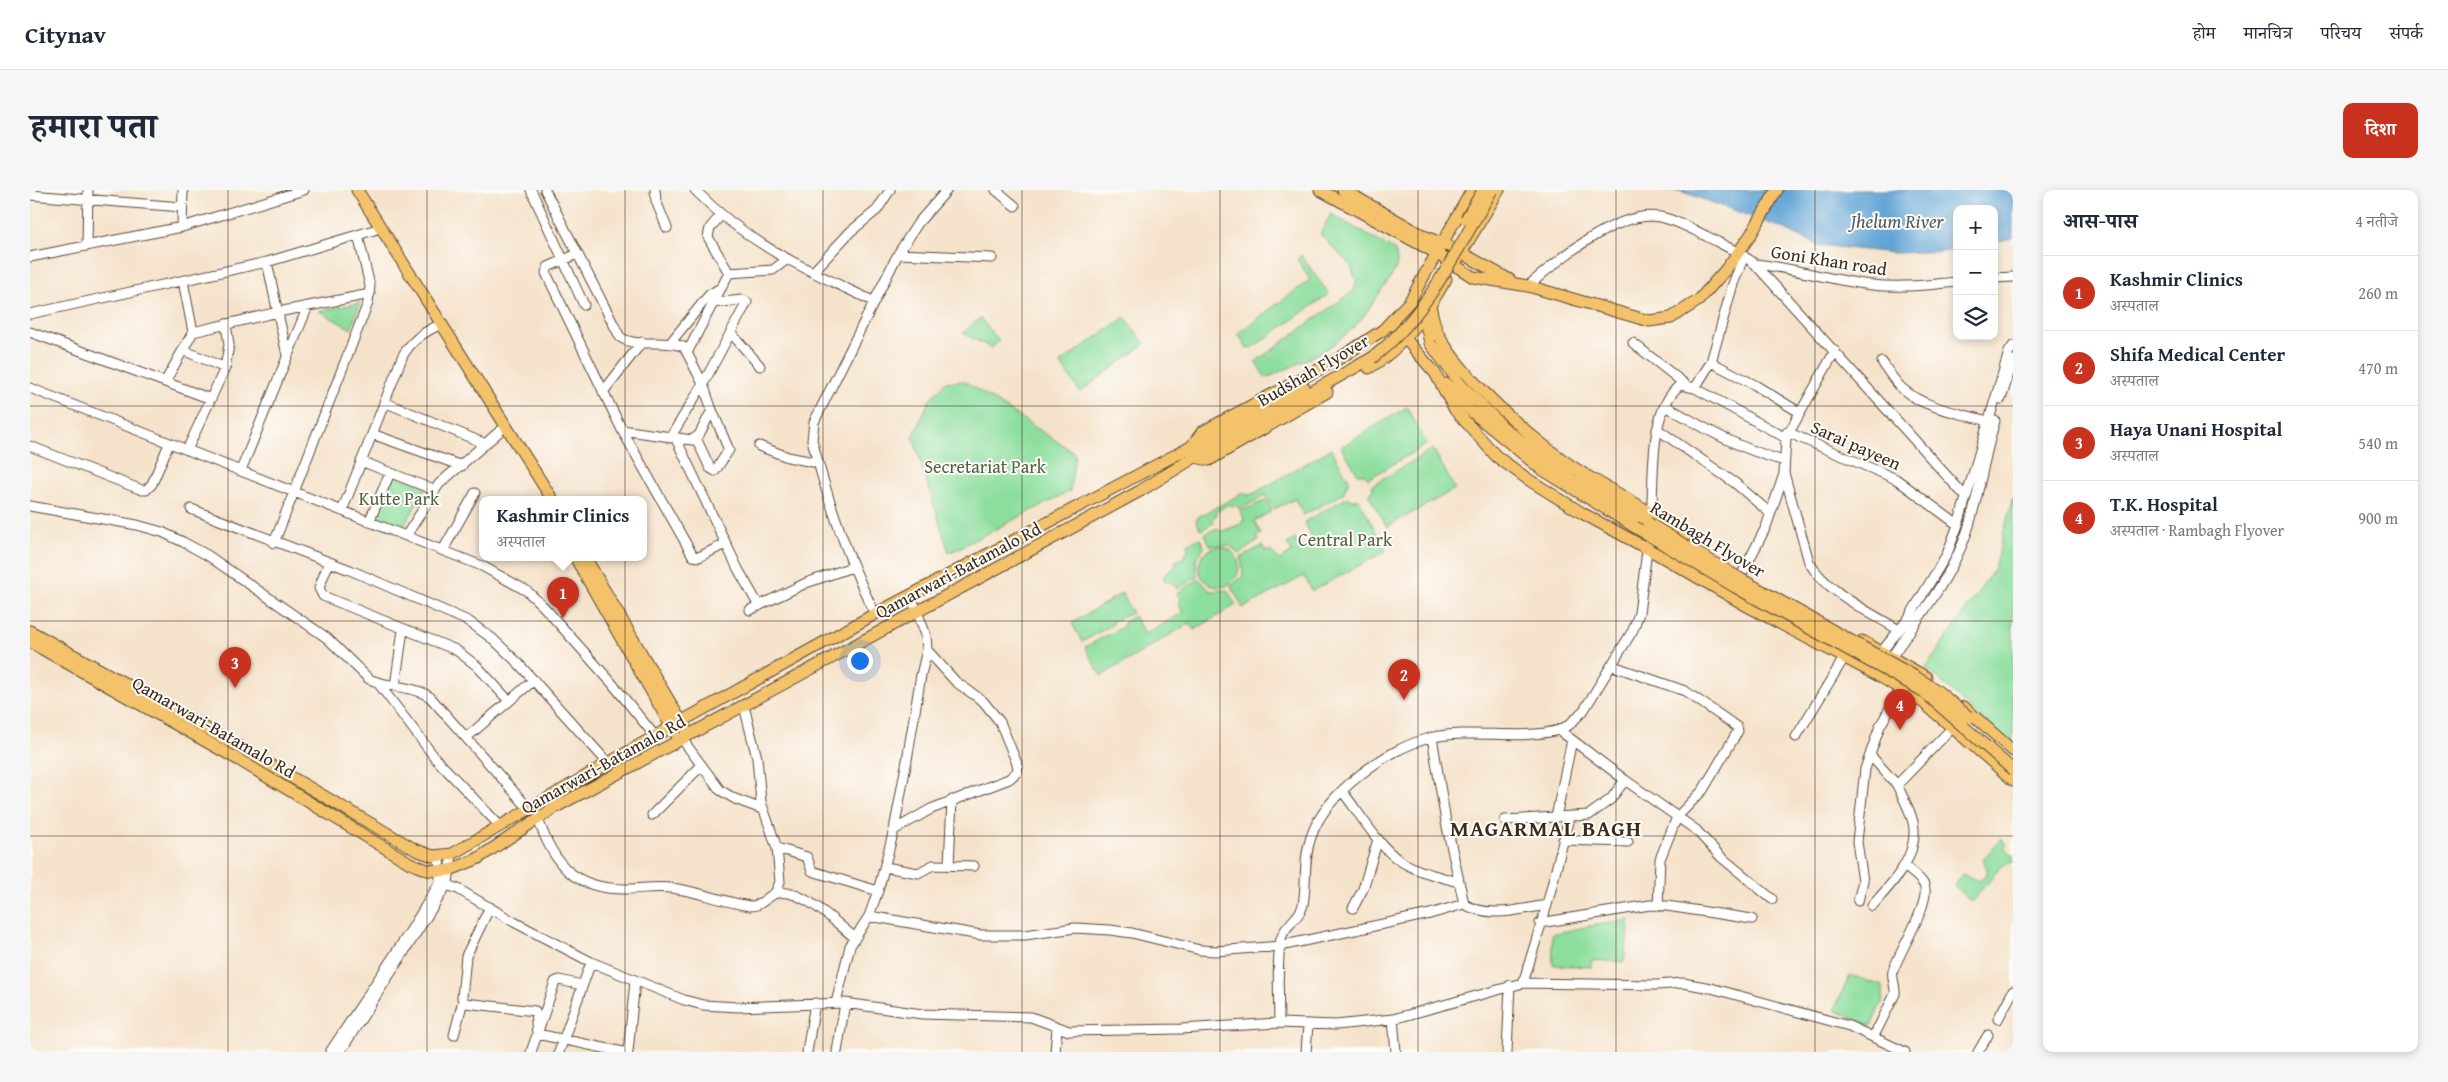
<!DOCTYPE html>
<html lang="hi">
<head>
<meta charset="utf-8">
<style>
  :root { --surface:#fff; --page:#f6f6f7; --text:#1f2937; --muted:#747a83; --line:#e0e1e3; --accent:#c8321e }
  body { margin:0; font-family:"Gentium Book Plus","Noto Serif Devanagari",serif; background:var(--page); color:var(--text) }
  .controls { position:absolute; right:15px; top:15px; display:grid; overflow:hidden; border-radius:10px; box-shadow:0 2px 8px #0003 }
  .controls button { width:45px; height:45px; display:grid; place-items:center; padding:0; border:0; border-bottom:1px solid var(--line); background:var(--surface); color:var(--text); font:25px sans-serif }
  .you { position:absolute; left:829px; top:470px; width:18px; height:18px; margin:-12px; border:4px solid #fff; border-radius:50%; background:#1a73e8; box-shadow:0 0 0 8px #1a73e833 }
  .badge { display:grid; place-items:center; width:32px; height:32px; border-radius:50%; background:var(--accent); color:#fff; font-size:16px; font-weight:700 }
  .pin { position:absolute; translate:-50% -41px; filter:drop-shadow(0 1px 2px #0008) }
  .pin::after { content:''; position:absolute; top:26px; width:18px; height:15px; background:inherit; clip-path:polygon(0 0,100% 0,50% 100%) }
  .popup { position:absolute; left:449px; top:306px; width:168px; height:65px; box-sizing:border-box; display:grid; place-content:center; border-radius:10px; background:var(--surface); filter:drop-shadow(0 1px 4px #0005); font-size:16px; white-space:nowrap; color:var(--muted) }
  .popup b { font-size:19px; color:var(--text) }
  .popup::after { content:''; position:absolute; left:50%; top:100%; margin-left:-10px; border:10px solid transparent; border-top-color:var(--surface) }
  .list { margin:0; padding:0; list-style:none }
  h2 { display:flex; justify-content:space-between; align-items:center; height:65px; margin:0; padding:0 20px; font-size:21px }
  h2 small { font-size:16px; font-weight:400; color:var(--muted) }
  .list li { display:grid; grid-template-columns:32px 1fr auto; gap:15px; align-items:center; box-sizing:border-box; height:75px; padding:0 20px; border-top:1px solid var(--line) }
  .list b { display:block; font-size:19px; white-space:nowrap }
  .list p { margin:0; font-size:16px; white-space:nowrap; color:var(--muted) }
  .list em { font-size:16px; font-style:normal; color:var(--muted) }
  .icon { flex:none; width:28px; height:28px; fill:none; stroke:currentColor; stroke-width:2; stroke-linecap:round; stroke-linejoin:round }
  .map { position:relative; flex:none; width:1983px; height:862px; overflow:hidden; border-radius:10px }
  header { display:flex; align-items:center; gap:30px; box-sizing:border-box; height:70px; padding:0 25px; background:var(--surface); border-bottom:1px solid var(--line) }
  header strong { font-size:24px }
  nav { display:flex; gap:28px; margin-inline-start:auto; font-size:18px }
  .intro { display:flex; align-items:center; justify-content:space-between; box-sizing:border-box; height:120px; padding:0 30px }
  h1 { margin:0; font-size:35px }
  .button { padding:12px 22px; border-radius:10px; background:var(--accent); color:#fff; font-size:18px; font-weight:700 }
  main { display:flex; gap:30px; padding:0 30px }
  aside { flex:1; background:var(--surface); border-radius:10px; box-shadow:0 2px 8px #0003 }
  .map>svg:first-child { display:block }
</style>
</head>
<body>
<header>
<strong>Citynav</strong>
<nav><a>होम</a><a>मानचित्र</a><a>परिचय</a><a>संपर्क</a></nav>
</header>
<div class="intro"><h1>हमारा पता</h1><a class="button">दिशा</a></div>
<main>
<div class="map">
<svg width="1983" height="862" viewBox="0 0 1983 862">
  <rect width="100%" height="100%" fill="#fdfcf7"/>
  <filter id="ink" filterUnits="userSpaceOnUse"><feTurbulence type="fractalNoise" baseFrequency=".02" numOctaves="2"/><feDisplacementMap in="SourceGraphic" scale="10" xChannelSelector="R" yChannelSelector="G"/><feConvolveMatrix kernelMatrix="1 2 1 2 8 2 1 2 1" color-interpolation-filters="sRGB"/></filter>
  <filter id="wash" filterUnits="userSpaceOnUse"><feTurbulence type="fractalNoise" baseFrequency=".0096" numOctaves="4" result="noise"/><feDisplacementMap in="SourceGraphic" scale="20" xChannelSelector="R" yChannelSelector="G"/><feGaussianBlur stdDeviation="1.12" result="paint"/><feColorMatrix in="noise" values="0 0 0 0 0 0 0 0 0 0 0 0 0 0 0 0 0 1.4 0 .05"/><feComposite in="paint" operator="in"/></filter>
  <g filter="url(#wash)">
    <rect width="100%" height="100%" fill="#f5e2ca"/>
    <!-- green -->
    <path fill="#8cde9e" stroke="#64845e" d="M1301 24 1364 60C1372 75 1362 86 1353 98 1344 111 1335 126 1323 138 1299 161 1266 175 1236 188L1225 172 1322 102 1327 93 1321 76 1290 44Z
      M1271 65 1299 104 1222 158 1217 159 1208 143 1280 90 1267 69Z
      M330 113 321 139 289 121Z
      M1095 127 1115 154 1050 202 1030 173Z
      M950 128 969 151 961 158 933 143Z
      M934 191 1045 263 1040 301 919 363 883 247 900 209 916 192Z
      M1377 217 1397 254 1338 289 1335 284H1328L1311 257Z
      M1301 259 1319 290 1313 304 1273 325 1265 309 1244 319 1235 305 1210 320 1206 315 1202 316 1199 314 1186 322V326L1182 329 1184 333 1171 340 1166 331 1168 327 1213 303 1217 305 1223 304Z
      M1403 259 1425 299 1357 337 1339 306 1343 300 1342 295Z
      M360 283 396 297 370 344 339 332Z
      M1318 307 1322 310 1329 309 1356 361 1282 401 1274 386 1213 418 1201 396 1213 386 1211 367 1232 356 1236 362 1240 360 1250 370 1262 362 1257 354 1265 349 1269 356 1274 358 1284 350 1274 332Z
      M1983 307V558L1896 478 1964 379Z
      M1236 310 1242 321 1224 331 1231 344 1226 347 1229 350 1209 364 1200 356 1180 355 1175 344 1187 338 1190 342 1211 334 1214 328 1210 322Z
      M1170 348 1174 358 1166 369 1167 387 1147 399 1143 394 1138 391 1136 393 1133 386 1146 376 1145 372 1154 367 1158 360 1157 354Z
      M1169 377a20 20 0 1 1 40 0a20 20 0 1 1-40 0Z
      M1169 389 1180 401 1197 400 1206 415 1164 440 1160 433 1071 486 1055 457 1093 437 1094 432 1104 426 1115 444 1153 423 1149 415 1151 409 1147 403Z
      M1092 403 1102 423 1081 432 1083 434 1052 452 1042 433Z
      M1971 649 1977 654 1974 658 1983 665V672L1972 676 1941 712 1924 696 1932 684 1949 691 1957 685V679L1953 669Z
      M1600 730 1594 772 1561 770 1562 777 1523 775 1522 744 1560 736Z
      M1820 785 1853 796V810L1841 836 1804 820Z"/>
    <!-- water -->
    <path fill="#62a4d6" stroke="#4e677a" d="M1633 0H1983V48L1964 52V19H1927V61L1863 63 1788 55 1755 39 1650 1Z"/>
  </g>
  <g filter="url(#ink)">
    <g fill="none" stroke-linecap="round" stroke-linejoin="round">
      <!-- minor casing -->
      <g stroke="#574638" stroke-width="11">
        <path id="minor" d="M501 0 554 115
          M515 0 590 147C607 159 634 148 654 157L673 194 682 220 669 245 662 250 592 240
          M625 0 626 11 637 38
          M665 0C720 56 774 78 843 111
          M966 0 985 16
          M0 5 152 17
          M691 25 680 38 678 47 699 83 743 80 756 70
          M152 37 153 0
          M57 56 58 0
          M547 64 518 77 516 83 592 240 663 366 669 367 695 354
          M868 64 962 68
          M0 67 152 37 274 0
          M237 72 257 165
          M1725 74C1765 78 1803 91 1842 95 1870 98 1899 95 1927 92
          M783 82 820 42 847 20 860 0
          M1964 88 1983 87
          M1498 96C1528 70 1588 19 1630 27 1646 30 1662 39 1676 46 1693 55 1710 62 1725 74L1936 307
          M0 124 237 72 344 40
          M0 142 181 209
          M163 142 248 122 340 104
          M701 143 730 176
          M641 152 679 105 692 97
          M1603 153 1656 195
          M153 160 195 178
          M658 161 699 83
          M1805 161 1756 248 1754 283 1779 372C1795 401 1841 423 1869 440
          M1681 172 1725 195 1769 222
          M1852 172C1859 182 1865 193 1874 200 1896 219 1931 223 1958 231
          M135 192 163 142 153 91
          M0 198 452 376 497 401 513 416 581 492 625 546
          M1665 198 1681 172 1703 94 1714 66
          M573 202 612 152
          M1971 209 1983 171
          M354 212 456 254
          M1636 216C1677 240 1708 258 1754 271
          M1627 239 1705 293 1740 323
          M1757 242 1866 289 1928 335
          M342 244 432 276
          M640 248 673 194 717 112 712 110 683 113
          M666 248 680 278 685 281 699 260 682 220
          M646 249 708 379 729 416
          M0 256 112 300H116L122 294 139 254
          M729 256 758 267 788 273
          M157 260 195 178 199 155 196 134
          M331 271 404 300
          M211 280 278 116
          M0 316 107 335 132 342 153 352 177 365 297 448 339 489C359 498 382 495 400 507L500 620
          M161 319 320 380 438 431 463 449 488 473 578 573
          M312 321 373 165C382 151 391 144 405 137
          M1621 328C1625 290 1617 222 1650 195L1665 198 1756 248
          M339 332 360 283
          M376 346 409 294 470 241
          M244 353 338 113 340 96 328 45
          M413 360 445 303
          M299 372 289 398 293 406 426 460 447 476 479 511
          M1712 384 1736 337 1754 284
          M720 420 776 393 822 377
          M845 424C817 368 798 311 782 250L784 232 868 64 888 33 917 0
          M1848 466 1878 429 1917 364 1928 335 1979 162 1983 156
          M1858 472C1887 429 1920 391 1937 342 1949 305 1954 267 1965 231
          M1583 476 1655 501 1707 537 1708 541 1673 600 1647 627 1630 669 1628 716
          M348 493 406 569 470 636
          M365 496 373 440
          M714 516 727 568 731 612 747 658 777 667 782 681 848 701
          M1529 540 1539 535 1554 520 1603 440 1609 423 1618 353
          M437 547 504 490
          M1402 547 1416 632 1434 714C1459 729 1490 719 1517 715
          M1766 547 1814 468
          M652 549 690 600 705 609 732 619
          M1840 565 1867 595
          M1312 601C1328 621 1349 657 1369 670 1387 682 1408 686 1428 692
          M622 625 671 576
          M1526 627 1542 550
          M508 629C524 675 544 699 595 699 611 699 626 696 641 698 668 701 693 712 720 716 732 717 737 705 747 703 772 698 806 733 824 747
          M1475 630 1559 625 1581 609 1595 590
          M864 640 901 619 979 589 987 582 988 576 970 532 961 521 953 511 926 492 897 460
          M1533 650 1598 652
          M919 675 922 610
          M855 677 888 683 903 675 944 676
          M410 692 428 699 484 732 561 772 654 810 673 815 708 817 815 813 892 824 1001 827 1039 841 1151 839 1249 833 1306 835 1363 829 1493 793 1627 795 1653 793 1681 798 1819 836 1875 862
          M745 703 750 692 747 658
          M1828 711 1833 691 1827 652 1835 579 1850 536 1871 499
          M1842 716C1861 694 1886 670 1884 639 1883 624 1873 608 1867 595L1923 537
          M460 717 436 766 432 808 435 813 505 821 507 844 593 862
          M1323 718 1333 699 1348 649
          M839 726 951 745H995L1045 738 1080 740 1102 743 1170 760 1185 761 1250 756 1400 724 1434 714
          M1510 733 1620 715 1637 716 1722 729
          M1493 793 1517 715 1539 628
          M806 813 820 756 839 726 848 701 864 640 877 570 891 485 897 460 896 445 881 406
          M1363 829 1366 862
          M1968 829 1983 801
          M1249 833C1249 815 1246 761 1252 746 1256 734 1270 728 1273 715 1277 693 1273 669 1281 647 1295 604 1357 558 1400 548 1442 538 1488 551 1529 540L1595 590 1666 640 1691 667 1742 709
          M424 845 433 811
          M1844 846 1865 804C1866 796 1861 788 1863 781 1868 764 1902 711 1894 695 1891 688 1881 682 1875 676
          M300 862 381 740 410 692 409 665
          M310 862 418 693 422 664
          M501 862 525 792 529 790 552 795
          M529 862 561 772
          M598 862 605 791
          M777 862 785 813
          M807 862 815 813
          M1025 862 1027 838
          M1276 862 1278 834
          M1477 862 1480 795
          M1948 862 1958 845"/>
      </g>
      <!-- major casing -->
      <g stroke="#574638" stroke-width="13">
        <path id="major" d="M327 0 522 309
          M1290 0 1406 63 1443 87 1498 96 1619 131 1641 128 1669 110 1697 78 1720 46 1747 0
          M1313 0 1394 46 1423 58 1480 90
          M1424 75 1469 0
          M1400 116C1403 126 1404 137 1409 145 1431 189 1512 258 1554 284 1578 299 1604 311 1626 327 1637 335 1648 345 1659 353
          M1394 125 1400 153 1431 195 1474 238 1541 289 1618 333
          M1361 132 1405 183 1425 220 1444 241 1466 266 1499 290 1552 323 1629 365 1719 417 1849 486 1894 513 1983 590
          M1339 178C1374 157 1396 124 1416 89
          M1416 194 1441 221 1510 278 1605 337
          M1161 257 1172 242 1310 168 1353 140 1380 111 1442 0
          M1165 267 1179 270 1297 202
          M545 367 645 543
          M555 367 655 538
          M0 441 215 560 386 660 403 666 422 664 625 546 845 424 1274 197
          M1832 451 1896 487
          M0 452 209 570 380 673 397 680 410 681 420 680 447 669 524 618 1110 301 1165 267 1342 168
          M1934 517 1983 561"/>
      </g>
      <!-- minor -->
      <use href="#minor" stroke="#fff" stroke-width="9"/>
      <!-- major -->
      <use href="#major" stroke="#f3c26a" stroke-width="11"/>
      <!-- major-bridge casing -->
      <g stroke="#574638" stroke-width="13" stroke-linecap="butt">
        <path id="major-bridge" d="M1436 29 1453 0
          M1342 168C1397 126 1427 59 1462 0
          M1618 333 1709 388 1884 486 1905 499 1939 527
          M1605 337 1705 397 1893 501 1983 580"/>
      </g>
      <!-- major-bridge -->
      <use href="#major-bridge" stroke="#f3c26a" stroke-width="11"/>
    </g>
  </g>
  <!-- grid -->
  <path fill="none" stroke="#3b2a1e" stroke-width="1" stroke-opacity="0.55" d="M198 0V862M397 0V862M595 0V862M793 0V862M992 0V862M1190 0V862M1388 0V862M1586 0V862M1785 0V862M0 216H1983M0 431H1983M0 646H1983"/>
  <g text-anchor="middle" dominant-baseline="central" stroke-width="4" stroke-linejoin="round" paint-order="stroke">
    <!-- street labels -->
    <g font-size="18" fill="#3b2a1e" stroke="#fdfcf7">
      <text transform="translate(1799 70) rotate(9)">Goni Khan road</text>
      <text transform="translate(1283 180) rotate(-30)">Budshah Flyover</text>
      <text transform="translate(1826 255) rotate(24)">Sarai payeen</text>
      <text transform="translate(1678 349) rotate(31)">Rambagh Flyover</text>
      <text transform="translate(928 380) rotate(-28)">Qamarwari-Batamalo Rd</text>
      <text transform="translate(184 537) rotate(30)">Qamarwari-Batamalo Rd</text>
      <text transform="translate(573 574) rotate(-29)">Qamarwari-Batamalo Rd</text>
    </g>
    <!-- park labels -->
    <g font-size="18" fill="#536044" stroke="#fdfcf7">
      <text x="955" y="276">Secretariat Park</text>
      <text x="369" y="308">Kutte Park</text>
      <text x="1315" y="349">Central Park</text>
    </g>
    <!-- water labels -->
    <g font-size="19" font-style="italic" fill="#4b5b68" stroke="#fdfcf7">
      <text x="1867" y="31">Jhelum River</text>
    </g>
    <!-- district labels -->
    <g font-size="22" font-weight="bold" letter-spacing="1" fill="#3b2a1e" stroke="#fdfcf7">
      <text x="1516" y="638">MAGARMAL BAGH</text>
    </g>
  </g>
</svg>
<div class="controls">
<button>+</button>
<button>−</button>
<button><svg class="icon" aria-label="layers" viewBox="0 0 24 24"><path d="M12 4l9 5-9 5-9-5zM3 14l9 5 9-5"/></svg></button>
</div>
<div class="you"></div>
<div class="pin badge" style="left:533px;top:428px">1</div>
<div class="popup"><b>Kashmir Clinics</b>अस्पताल</div>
<div class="pin badge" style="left:1374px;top:510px">2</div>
<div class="pin badge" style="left:205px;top:498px">3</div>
<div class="pin badge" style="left:1870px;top:540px">4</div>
</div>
<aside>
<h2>आस-पास<small>4 नतीजे</small></h2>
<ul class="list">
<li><span class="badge">1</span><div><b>Kashmir Clinics</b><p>अस्पताल</p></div><em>260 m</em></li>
<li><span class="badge">2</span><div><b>Shifa Medical Center</b><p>अस्पताल</p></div><em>470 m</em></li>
<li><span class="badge">3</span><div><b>Haya Unani Hospital</b><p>अस्पताल</p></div><em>540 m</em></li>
<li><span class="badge">4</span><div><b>T.K. Hospital</b><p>अस्पताल · Rambagh Flyover</p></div><em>900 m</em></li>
</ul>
</aside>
</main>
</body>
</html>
